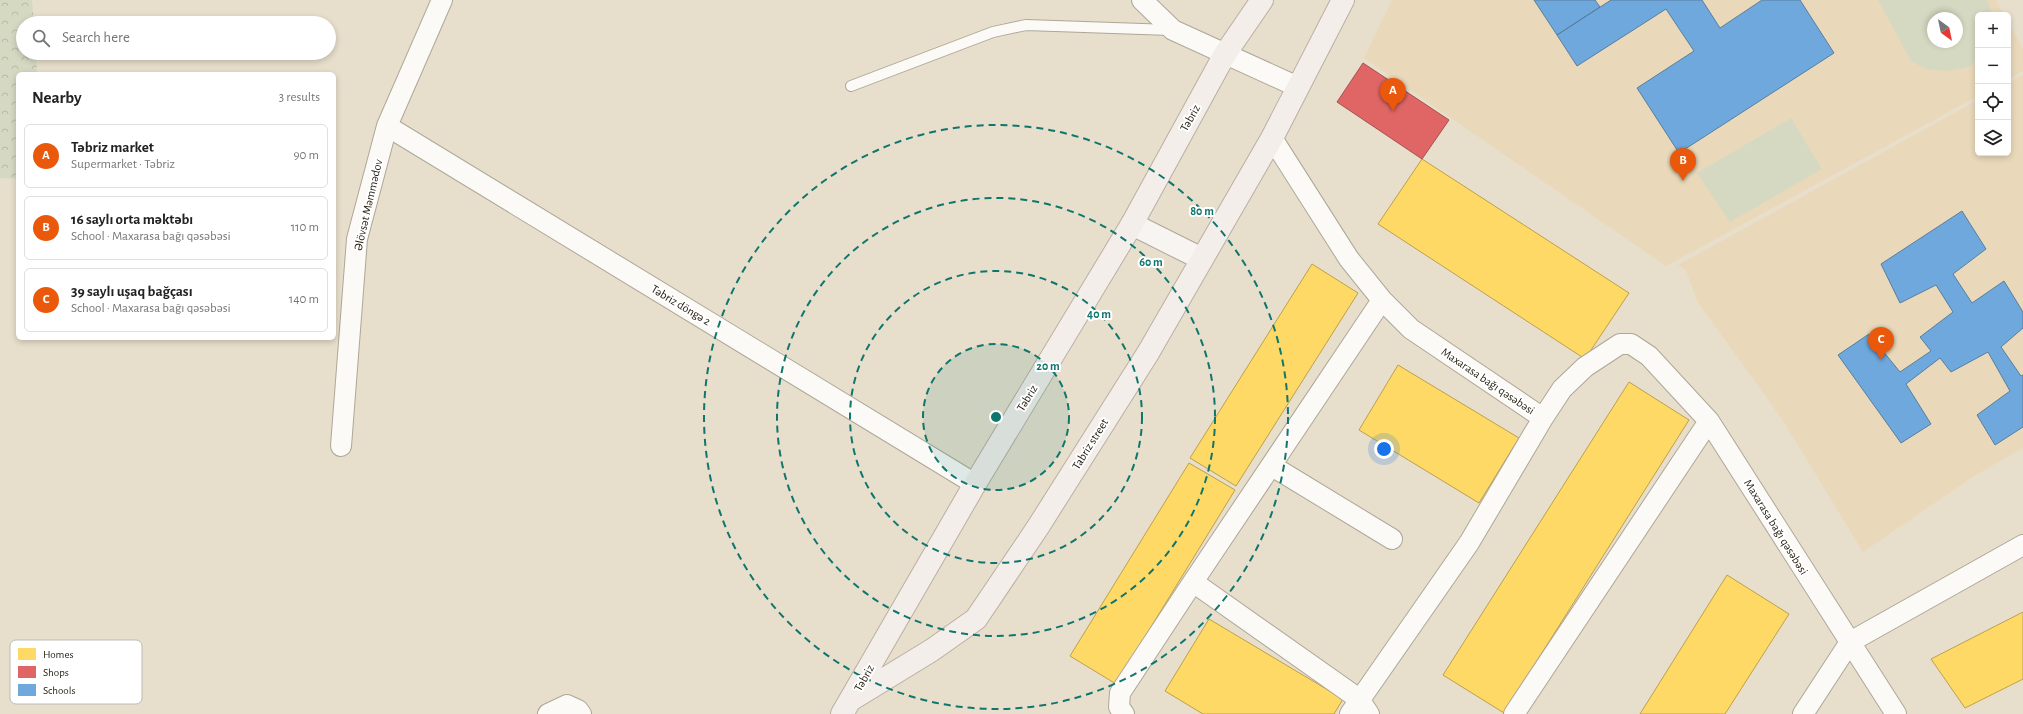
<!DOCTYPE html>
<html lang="en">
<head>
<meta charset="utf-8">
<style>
  :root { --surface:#fff; --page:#f6f6f6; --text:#222; --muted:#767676; --line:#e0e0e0; --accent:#ea580c }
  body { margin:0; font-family:"Alegreya Sans",sans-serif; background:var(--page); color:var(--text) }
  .controls { position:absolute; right:12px; top:12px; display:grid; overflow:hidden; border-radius:6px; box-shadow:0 2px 6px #0003 }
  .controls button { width:36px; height:36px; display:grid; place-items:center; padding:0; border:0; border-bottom:1px solid var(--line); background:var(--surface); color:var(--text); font:20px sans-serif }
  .compass { position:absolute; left:1927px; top:12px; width:36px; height:36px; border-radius:50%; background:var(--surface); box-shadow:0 2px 6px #0003; rotate:147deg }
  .you { position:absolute; left:1384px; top:449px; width:14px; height:14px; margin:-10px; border:3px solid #fff; border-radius:50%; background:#1a73e8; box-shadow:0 0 0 6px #1a73e833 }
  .badge { display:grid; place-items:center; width:26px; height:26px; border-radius:50%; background:var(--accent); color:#fff; font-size:13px; font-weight:700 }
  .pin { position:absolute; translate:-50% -33px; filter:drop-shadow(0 1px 2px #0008) }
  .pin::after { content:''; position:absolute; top:21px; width:14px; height:12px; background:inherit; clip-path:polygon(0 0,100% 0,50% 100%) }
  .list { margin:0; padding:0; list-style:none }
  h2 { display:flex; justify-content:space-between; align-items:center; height:52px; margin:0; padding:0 16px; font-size:17px }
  h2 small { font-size:13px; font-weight:400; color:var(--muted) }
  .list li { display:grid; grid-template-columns:26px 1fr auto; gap:12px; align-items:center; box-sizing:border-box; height:64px; margin:0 8px 8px; padding:0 8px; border:1px solid var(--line); border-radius:6px }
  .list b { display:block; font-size:15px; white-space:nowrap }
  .list p { margin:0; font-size:13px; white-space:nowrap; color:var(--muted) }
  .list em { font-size:13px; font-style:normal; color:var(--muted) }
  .icon { flex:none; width:22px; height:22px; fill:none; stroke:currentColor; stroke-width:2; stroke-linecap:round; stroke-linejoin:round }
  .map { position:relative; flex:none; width:2023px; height:714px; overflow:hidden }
  .search { position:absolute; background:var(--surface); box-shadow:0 2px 6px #0003; left:16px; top:16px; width:320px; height:44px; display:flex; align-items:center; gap:10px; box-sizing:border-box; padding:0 14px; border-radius:22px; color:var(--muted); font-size:15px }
  .panel { position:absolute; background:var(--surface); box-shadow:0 2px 6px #0003; left:16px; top:72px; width:320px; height:268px; border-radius:6px }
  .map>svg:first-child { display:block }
</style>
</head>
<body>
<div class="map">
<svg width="2023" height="714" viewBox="0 0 2023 714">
  <defs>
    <pattern id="forest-crowns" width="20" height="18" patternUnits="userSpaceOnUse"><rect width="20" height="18" fill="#d5d9c2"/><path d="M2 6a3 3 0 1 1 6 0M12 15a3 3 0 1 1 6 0" fill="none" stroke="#b7baa6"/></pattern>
  </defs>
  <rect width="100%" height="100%" fill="#e7decb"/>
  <!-- built -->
  <path fill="#e9d9ba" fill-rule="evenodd" d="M1392 0H1996L2004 15H1978V96L1666 266 1364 58ZM1933 18H1957V42H1933Z
    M2008 22 2023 49V71L2008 80Z
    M2023 75V448L1974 476 1863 552 1782 419 1697 301 1686 270 1678 265 1978 100V153H2008V83Z"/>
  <!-- grass -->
  <path fill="#d5d9c2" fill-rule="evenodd" d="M1878 0H1987L1993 15H1978V59L1969 67 1947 71 1926 69 1911 61ZM1933 18H1957V42H1933Z
    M1791 118 1822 169 1730 222 1697 173Z"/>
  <!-- forest -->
  <path fill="url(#forest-crowns)" d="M0 0H32L34 23H23V53H36L37 74H18V179L0 178Z"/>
  <!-- homes -->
  <path fill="#ffd966" stroke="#bca04c" d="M1422 159 1629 293 1585 359 1378 224Z
    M1312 264 1358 293 1236 486 1190 458Z
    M1398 365 1519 438 1479 503 1359 430Z
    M1629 382 1689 420 1504 713 1443 675Z
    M1189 463 1235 490 1116 684 1070 656Z
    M1727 575 1789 614 1725 714H1640Z
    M2023 612V679L1965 708 1931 659Z
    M1209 619 1343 699 1334 714H1203L1165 691Z"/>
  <!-- shops -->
  <path fill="#e06666" stroke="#a7504c" d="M1363 63 1449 120 1422 159 1337 102Z"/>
  <!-- schools -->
  <path fill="#6fa8dc" stroke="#587e9e" d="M1534 0H1595L1600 7 1557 35Z
    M1611 0H1702L1720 28 1762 0H1800L1834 53 1679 153 1637 88 1694 51 1666 9 1577 66 1557 35Z
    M1962 211 1986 249 1953 274 1972 303 2004 281 2023 312V328L2001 347 2021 376 2023 375V427L1995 445 1977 415 2010 391 1988 352 1951 372 1940 358 1906 384 1931 424 1901 443 1838 355 1869 334 1900 372 1931 351 1920 337 1953 312 1936 285 1900 303 1881 264Z"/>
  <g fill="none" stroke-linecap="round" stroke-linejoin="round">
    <!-- service casing -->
    <g stroke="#aea798" stroke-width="12">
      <path id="service" d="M851 86 993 32 1026 25 1171 30"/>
    </g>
    <!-- minor casing -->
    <g stroke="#aea798" stroke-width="22">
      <path id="minor" d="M1142 0 1173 30 1298 87
        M387 126 975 484
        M1272 138 1349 259 1382 300 1411 329 1543 418 1562 389 1585 367 1620 344H1631L1649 356 1709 421 1896 714
        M341 446 357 239 387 126 442 0
        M1272 466 1392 539
        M548 714 567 705 578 710 581 714
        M1124 714 1119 707 1120 693 1193 582
        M1350 714 1469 543 1543 418
        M1369 714 1359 699 1193 582 1382 300
        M1514 714 1709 421
        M1803 714 1850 642 2023 545"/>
    </g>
    <!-- secondary casing -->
    <g stroke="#aea798" stroke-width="24">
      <path id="secondary" d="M1132 224 1202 259"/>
    </g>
    <!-- primary casing -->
    <g stroke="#baafa3" stroke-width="24">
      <path id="primary" d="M852 699 932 650 976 619 1038 527 1148 353 1272 138 1343 0
        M842 714 975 484 1132 224 1225 54 1262 0"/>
    </g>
    <!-- service -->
    <use href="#service" stroke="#fbfaf7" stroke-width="10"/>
    <!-- minor -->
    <use href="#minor" stroke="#fbfaf7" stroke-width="20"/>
    <!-- secondary -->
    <use href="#secondary" stroke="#f7f4f1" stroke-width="22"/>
    <!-- primary -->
    <use href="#primary" stroke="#f4eeea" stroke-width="22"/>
  </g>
  <!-- distance rings -->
  <circle cx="996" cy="417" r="73" fill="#0f766e" fill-opacity=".12"/>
  <g fill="none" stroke="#0f766e" stroke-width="2" stroke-dasharray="7 5">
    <circle cx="996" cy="417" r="73"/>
    <circle cx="996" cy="417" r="146"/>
    <circle cx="996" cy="417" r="219"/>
    <circle cx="996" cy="417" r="292"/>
  </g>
  <g text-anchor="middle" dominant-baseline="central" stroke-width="4" stroke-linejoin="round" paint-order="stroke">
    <!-- street labels -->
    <g font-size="12" fill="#211b0e" stroke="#fff">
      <text transform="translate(1190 118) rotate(-61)">Təbriz</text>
      <text transform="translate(368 205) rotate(-77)">Əlövsət Məmmədov</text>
      <text transform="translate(681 305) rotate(31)">Təbriz döngə 2</text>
      <text transform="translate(1488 381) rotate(34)">Maxarasa bağı qəsəbəsi</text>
      <text transform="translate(1027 398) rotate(-59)">Təbriz</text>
      <text transform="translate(1090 444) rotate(-58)">Tabriz street</text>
      <text transform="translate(1776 527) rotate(58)">Maxarasa bağı qəsəbəsi</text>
      <text transform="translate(864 678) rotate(-61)">Təbriz</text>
    </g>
  </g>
  <!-- legend -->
  <rect x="10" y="640" width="132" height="64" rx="6" fill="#fff" stroke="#bcbbb7" stroke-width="1"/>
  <rect x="18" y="648" width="18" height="12" fill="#ffd966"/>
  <rect x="18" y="666" width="18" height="12" fill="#e06666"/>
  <rect x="18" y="684" width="18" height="12" fill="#6fa8dc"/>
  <g font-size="11" fill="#211b0e">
    <text x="43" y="658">Homes</text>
    <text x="43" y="676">Shops</text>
    <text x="43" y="694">Schools</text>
  </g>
  <circle cx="996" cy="417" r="6" fill="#0f766e" stroke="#fff" stroke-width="2"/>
  <g font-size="12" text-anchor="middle" font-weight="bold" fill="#0f766e" stroke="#fff" stroke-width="4" stroke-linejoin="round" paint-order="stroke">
    <text x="1202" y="215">80 m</text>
    <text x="1151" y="266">60 m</text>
    <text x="1099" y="318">40 m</text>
    <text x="1048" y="370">20 m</text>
  </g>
</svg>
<div class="controls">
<button>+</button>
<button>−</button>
<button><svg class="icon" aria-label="locate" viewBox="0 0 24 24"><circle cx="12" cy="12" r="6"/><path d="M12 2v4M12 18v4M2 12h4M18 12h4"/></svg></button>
<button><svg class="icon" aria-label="layers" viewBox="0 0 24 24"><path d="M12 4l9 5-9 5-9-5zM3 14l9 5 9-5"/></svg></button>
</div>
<svg class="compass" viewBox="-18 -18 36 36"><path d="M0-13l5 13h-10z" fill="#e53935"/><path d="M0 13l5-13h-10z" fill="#767676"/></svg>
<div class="you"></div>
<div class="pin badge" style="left:1393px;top:111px">A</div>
<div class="pin badge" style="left:1683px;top:181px">B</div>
<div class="pin badge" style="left:1881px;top:360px">C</div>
<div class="search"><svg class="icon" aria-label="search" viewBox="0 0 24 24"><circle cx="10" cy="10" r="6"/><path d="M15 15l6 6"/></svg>Search here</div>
<section class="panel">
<h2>Nearby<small>3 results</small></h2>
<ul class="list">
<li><span class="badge">A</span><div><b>Təbriz market</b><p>Supermarket · Təbriz</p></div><em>90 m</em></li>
<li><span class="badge">B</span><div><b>16 saylı orta məktəbı</b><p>School · Maxarasa bağı qəsəbəsi</p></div><em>110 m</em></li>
<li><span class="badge">C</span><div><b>39 saylı uşaq bağçası</b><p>School · Maxarasa bağı qəsəbəsi</p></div><em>140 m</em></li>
</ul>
</section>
</div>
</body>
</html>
